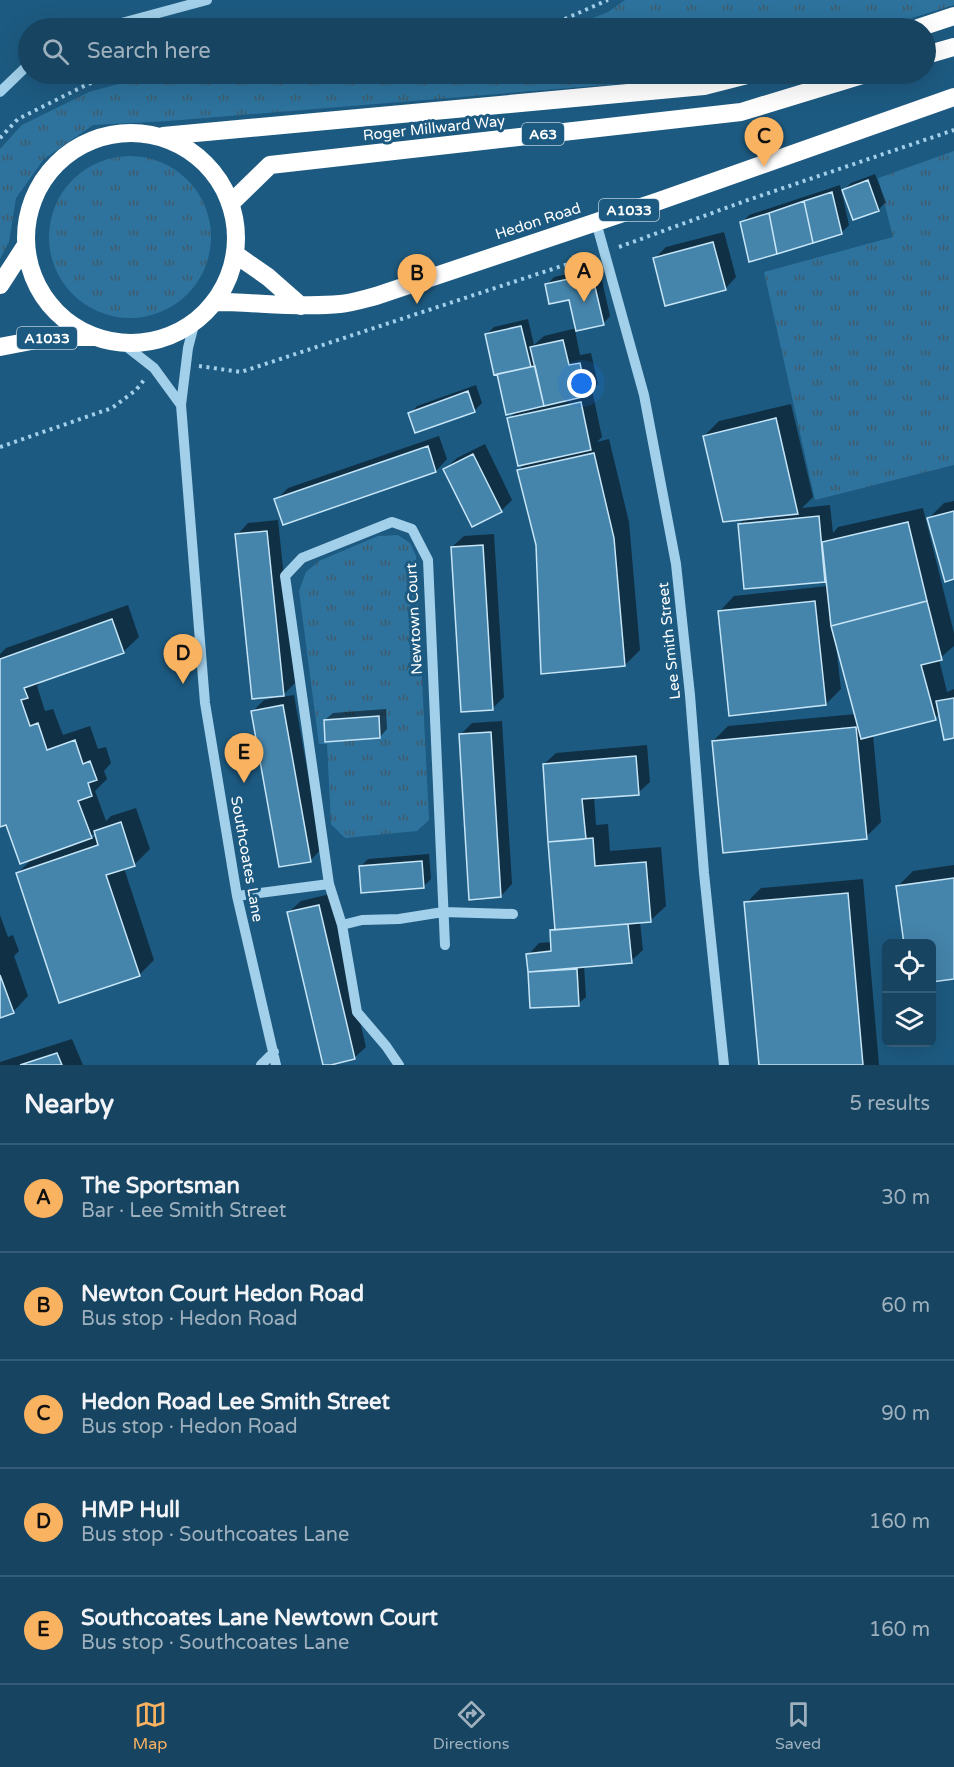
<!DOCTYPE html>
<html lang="en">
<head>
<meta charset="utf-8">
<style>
  :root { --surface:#164461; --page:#1f4b67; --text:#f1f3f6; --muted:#9eb0bd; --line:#355c76; --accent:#f9b260 }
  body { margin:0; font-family:"Varela Round",sans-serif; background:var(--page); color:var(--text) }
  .controls { position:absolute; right:18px; bottom:18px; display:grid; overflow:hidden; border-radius:9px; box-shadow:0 6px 24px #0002 }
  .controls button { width:54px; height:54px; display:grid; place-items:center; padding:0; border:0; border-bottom:2px solid var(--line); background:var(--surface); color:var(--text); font:30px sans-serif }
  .you { position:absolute; left:582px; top:384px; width:21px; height:21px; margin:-15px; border:4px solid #fff; border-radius:50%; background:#1a73e8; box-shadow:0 0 0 9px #1a73e833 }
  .badge { display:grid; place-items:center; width:39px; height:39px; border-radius:50%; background:var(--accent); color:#111; font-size:20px; font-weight:700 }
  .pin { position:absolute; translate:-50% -50px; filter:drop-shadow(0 2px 3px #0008) }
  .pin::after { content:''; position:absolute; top:32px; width:21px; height:18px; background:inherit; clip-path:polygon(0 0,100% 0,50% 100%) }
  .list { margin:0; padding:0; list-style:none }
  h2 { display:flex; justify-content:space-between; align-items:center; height:78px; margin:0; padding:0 24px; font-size:26px }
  h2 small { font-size:20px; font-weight:400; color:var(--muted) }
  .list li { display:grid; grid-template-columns:39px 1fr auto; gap:18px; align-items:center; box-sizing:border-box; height:108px; padding:0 24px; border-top:2px solid var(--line) }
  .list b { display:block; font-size:22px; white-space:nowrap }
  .list p { margin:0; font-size:20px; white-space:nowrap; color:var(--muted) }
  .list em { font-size:20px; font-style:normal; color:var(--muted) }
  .icon { flex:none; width:33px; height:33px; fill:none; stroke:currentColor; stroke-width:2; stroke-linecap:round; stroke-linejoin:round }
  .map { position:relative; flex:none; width:954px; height:1065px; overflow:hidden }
  .search { position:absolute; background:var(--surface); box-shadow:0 6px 24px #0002; left:18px; right:18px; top:18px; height:66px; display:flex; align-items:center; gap:15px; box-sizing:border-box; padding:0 21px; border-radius:33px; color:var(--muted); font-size:22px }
  .sheet { height:618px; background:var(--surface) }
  nav { display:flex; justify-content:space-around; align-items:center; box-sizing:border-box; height:84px; border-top:2px solid var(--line); background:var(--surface); font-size:16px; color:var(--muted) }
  nav a { display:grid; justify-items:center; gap:3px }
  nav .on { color:var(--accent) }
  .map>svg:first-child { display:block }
</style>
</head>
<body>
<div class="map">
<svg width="954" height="1065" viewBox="0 0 954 1065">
  <defs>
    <pattern id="grass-tufts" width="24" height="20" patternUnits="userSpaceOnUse" patternTransform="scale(1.5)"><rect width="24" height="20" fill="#2d739d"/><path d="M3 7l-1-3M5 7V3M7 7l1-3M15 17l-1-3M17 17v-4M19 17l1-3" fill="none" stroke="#405c6c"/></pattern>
  </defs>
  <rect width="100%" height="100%" fill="#1d5a81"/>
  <!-- grass -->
  <path fill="url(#grass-tufts)" d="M625 0H954V5L879 28H567L608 12Z
    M155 74H717L704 77 168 121 93 125 44 159 16 198 9 242 0 259V149L22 125 89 92Z
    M954 151V465L815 500 764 272 893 237 878 178Z
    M49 237a81 81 0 1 1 162 0a81 81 0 1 1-162 0Z
    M398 535 410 543 416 556 429 820 417 831 345 838 331 824 327 744H319L299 591 306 572 319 561 378 536Z"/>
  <!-- shadow -->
  <path fill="#0007" fill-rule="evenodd" d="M875 174 886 202 878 210 844 190 851 183Z
    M840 185 849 225 841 233 742 223 749 215Z
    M724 232 736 277 725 289 654 259 666 247Z
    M599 267 610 316 603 324 575 330 580 355 591 353 598 384 592 390 602 437 597 442 609 439 629 522 640 650 625 665 537 545 519 470 527 462 509 419 517 411 486 335 494 327 528 319 534 345 544 336 577 328 570 298 547 285 554 277Z
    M476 385 482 403 475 410 416 432 410 414 417 406Z
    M791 404 813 497 802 508 830 505 833 533 838 527 923 508 954 633V646L939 659 947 692 954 689V736L940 713 935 718 873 735 881 822 866 837 713 741 728 726 856 714 838 646H836L841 689 826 704 719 612 734 596 828 586 827 578 824 581 739 524 745 518 704 436 719 421Z
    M439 436 447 459 436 471 284 523 276 500 288 488Z
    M485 444 512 500 501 511 445 469 457 458Z
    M954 501V578L929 518 944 503Z
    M278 520 295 683 281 697 294 695 321 849 310 861 253 711 264 700 274 698 237 535 248 523Z
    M494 534 504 697 492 709 452 547 464 536Z
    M128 605 139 637 123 652 42 681 37 686 45 711 53 709 63 735 90 726 98 749 106 747 111 763 104 771 107 779 95 791 106 821 111 816 136 808 150 849 134 865 124 868 154 960 139 975 18 873 34 857 7 823 0 826V654L6 648ZM96 832 97 836 88 839Z
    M386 709 387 729 380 737 325 720 333 713Z
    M502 721 512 884 501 896 460 735 472 723Z
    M647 745 650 782 638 793 594 797 596 825 608 824 610 851 661 847 666 906 650 921 640 922 643 950 631 961 584 965 586 997 578 1004 532 1007 528 955 539 943 552 942V931L557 926 544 764 556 753Z
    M429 854 431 879 423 887 360 867 368 859Z
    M954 865V978L932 981V944L898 886 913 871Z
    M863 879 879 1065H760L746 903 761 888Z
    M330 894 366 1047 354 1058 325 1065 289 912 301 901Z
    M0 915 8 937 13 935 19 951 14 956 28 996 13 1012 0 1016Z
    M72 1039 83 1065H0V1062Z"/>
  <!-- building -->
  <path fill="#4584ab" stroke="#c6e5f7" stroke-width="1.5" d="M868 180 879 211 853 220 842 190Z
    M832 192 842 234 813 243 804 201Z
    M804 201 813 243 777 254 769 213Z
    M769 213 777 254 749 262 740 222Z
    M713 242 726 290 665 306 653 258Z
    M592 274 604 325 576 331 569 300 549 304 545 284Z
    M521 326 531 367 494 375 485 334Z
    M563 340 569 365 580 363 587 396 544 406 530 347Z
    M535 366 544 406 506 415 497 374Z
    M468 391 475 412 415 433 408 413Z
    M581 402 591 450 518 466 507 418Z
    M776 418 798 514 723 522 703 436Z
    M428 446 436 472 283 525 274 499Z
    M594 453 614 538 625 666 541 674 536 545 517 470Z
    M473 454 502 512 472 527 443 469Z
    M954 511V579L945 582 927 518Z
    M819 516 825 582 744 589 738 524Z
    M908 522 927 601 831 626 822 542Z
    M267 531 284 696 252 699 235 534Z
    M483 545 493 710 461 712 451 547Z
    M815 601 826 705 729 716 718 611Z
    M927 601 942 660 921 665 936 720 861 739 831 626Z
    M112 619 124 653 24 688 28 698 21 700 30 726 38 723 47 750 75 740 83 764 90 761 97 780 88 783 92 796 78 801 92 838 20 864 6 825 0 827V659Z
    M954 698V738L944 740 936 701Z
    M283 705 311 862 279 867 251 711Z
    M379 716 380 738 325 742 324 720Z
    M856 727 867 839 723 853 712 741Z
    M491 732 501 897 469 900 459 734Z
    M636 756 639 795 582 799 586 839 548 842 543 764Z
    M121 822 135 866 106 875 140 976 59 1003 16 873 98 845 94 831Z
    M593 838 595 866 646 862 651 922 555 930 548 842Z
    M422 861 424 888 361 893 359 866Z
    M954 878V979L932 982V944H904L896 886Z
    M848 893 863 1065H759L744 902Z
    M319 905 355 1059 331 1065H323L287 912Z
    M628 924 632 963 528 972 526 954 551 951 550 930Z
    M577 969 579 1006 530 1008 528 972Z
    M0 975 14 1013 0 1018Z
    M57 1053 62 1065H20Z"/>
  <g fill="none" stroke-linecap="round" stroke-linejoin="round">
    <!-- path -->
    <path stroke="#a2cfe9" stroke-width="4" stroke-dasharray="3 4.5" stroke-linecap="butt" d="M544 28 608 0
      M0 138 18 119 88 84 126 74
      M619 247 745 201 954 130
      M199 366 241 372 589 257
      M0 447 112 408 136 390 144 380"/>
    <!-- minor -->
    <path stroke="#a2cfe9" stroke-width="10" d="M103 28 207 0
      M0 92 28 65
      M596 222 644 395 676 564 690 695 704 873 724 1065
      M195 321 188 348 181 405 205 703 237 896 276 1065
      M122 343 154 368 181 405
      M237 896 329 884
      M342 925 362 920 399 919 443 912 513 914
      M261 1065 274 1052
      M399 1065 386 1046 357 1012 342 925 329 884 285 576 302 558 392 522 412 529 428 560 445 945"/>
    <!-- highway -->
    <path stroke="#fff" stroke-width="18" d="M918 28 954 16
      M926 55 954 47
      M26 238a105 105 0 1 1 210 0a105 105 0 1 1-210 0Z
      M163 136 704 86 751 74
      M231 203 270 165 741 112 866 74
      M235 254 268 277 301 306
      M0 285 26 245
      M215 302C256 302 298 308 340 304 352 303 364 299 376 296L659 201 954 97
      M0 347 52 337H93"/>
  </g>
  <g text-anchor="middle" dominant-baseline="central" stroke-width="6" stroke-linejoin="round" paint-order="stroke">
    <!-- shield labels -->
    <g fill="#1d5a81" stroke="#bbced9" stroke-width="1.5">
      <rect x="522" y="123" width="42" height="22" rx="4.5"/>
      <rect x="599" y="199" width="60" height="22" rx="4.5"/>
      <rect x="17" y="327" width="60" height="22" rx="4.5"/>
    </g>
    <g font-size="14" font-weight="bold" fill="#fff">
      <text x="543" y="134">A63</text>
      <text x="629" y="210">A1033</text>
      <text x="47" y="338">A1033</text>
    </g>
    <!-- street labels -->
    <g font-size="15" fill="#fff" stroke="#1d5a81">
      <text transform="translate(434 128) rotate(-6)">Roger Millward Way</text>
      <text transform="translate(538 221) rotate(-18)">Hedon Road</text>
      <text transform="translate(414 619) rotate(-93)">Newtown Court</text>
      <text transform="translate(669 641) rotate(-96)">Lee Smith Street</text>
      <text transform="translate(247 859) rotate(80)">Southcoates Lane</text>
    </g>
  </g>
</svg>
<div class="controls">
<button><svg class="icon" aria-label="locate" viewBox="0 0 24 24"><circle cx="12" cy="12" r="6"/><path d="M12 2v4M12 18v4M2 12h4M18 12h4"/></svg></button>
<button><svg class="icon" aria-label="layers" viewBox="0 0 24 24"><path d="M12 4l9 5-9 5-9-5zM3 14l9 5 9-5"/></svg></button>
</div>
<div class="you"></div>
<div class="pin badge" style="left:584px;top:302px">A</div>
<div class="pin badge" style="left:417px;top:304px">B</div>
<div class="pin badge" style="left:764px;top:167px">C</div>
<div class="pin badge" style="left:183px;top:684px">D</div>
<div class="pin badge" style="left:244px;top:783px">E</div>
<div class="search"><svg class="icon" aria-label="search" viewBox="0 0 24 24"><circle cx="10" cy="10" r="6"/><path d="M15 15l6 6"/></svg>Search here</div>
</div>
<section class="sheet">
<h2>Nearby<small>5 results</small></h2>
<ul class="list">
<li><span class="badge">A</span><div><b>The Sportsman</b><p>Bar · Lee Smith Street</p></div><em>30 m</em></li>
<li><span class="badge">B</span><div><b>Newton Court Hedon Road</b><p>Bus stop · Hedon Road</p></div><em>60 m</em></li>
<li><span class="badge">C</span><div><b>Hedon Road Lee Smith Street</b><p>Bus stop · Hedon Road</p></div><em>90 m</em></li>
<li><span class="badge">D</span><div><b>HMP Hull</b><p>Bus stop · Southcoates Lane</p></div><em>160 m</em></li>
<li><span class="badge">E</span><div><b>Southcoates Lane Newtown Court</b><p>Bus stop · Southcoates Lane</p></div><em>160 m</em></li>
</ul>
</section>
<nav>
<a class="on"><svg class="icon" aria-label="map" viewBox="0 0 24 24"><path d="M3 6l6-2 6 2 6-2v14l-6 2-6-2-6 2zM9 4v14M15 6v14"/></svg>Map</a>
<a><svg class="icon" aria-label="directions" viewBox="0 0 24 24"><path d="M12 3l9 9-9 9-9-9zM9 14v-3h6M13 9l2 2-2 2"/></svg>Directions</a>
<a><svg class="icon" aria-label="saved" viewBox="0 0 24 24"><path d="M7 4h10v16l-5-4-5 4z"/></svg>Saved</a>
</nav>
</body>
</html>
